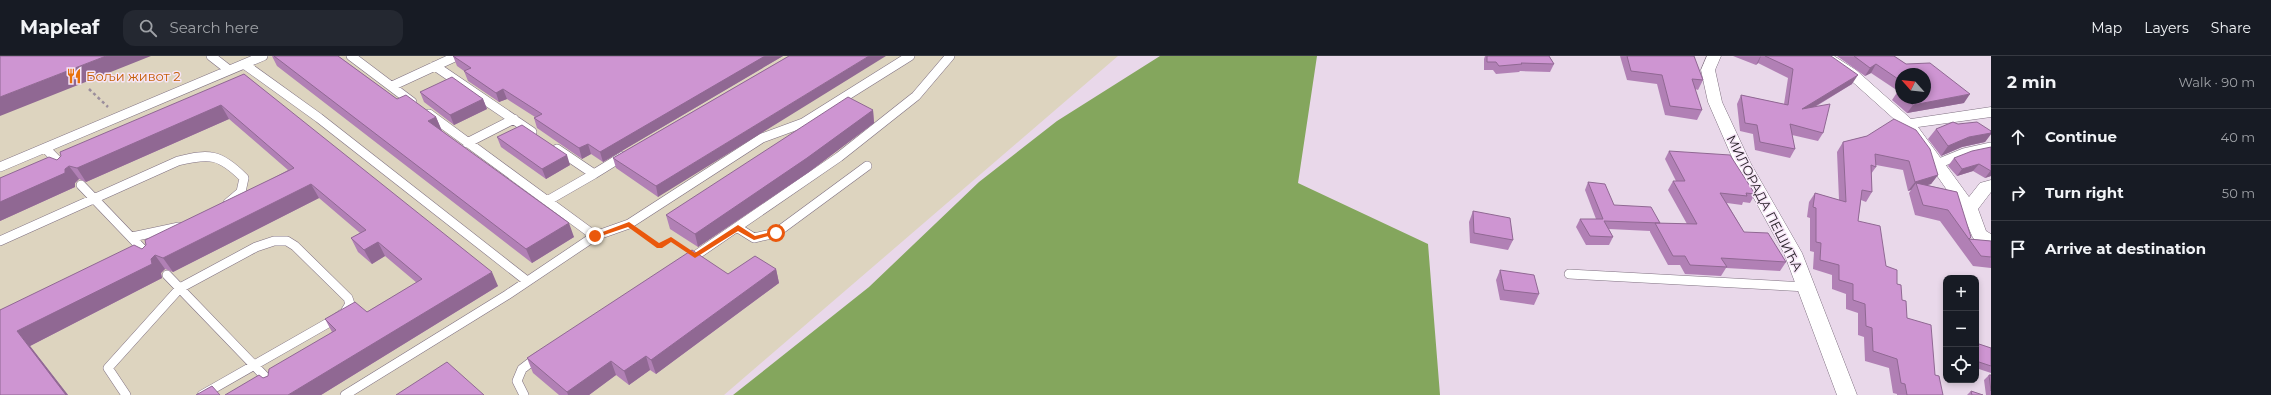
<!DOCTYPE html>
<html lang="en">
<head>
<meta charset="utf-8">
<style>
  :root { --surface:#171b24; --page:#242831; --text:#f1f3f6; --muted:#9ea1a6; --line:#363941 }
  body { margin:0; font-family:Montserrat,sans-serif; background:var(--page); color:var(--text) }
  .controls { position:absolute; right:12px; bottom:12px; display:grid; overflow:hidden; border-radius:8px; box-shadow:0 2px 6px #0003 }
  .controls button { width:36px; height:36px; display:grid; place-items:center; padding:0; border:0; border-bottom:1px solid var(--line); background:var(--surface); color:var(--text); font:20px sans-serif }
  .compass { position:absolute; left:1895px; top:12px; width:36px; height:36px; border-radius:50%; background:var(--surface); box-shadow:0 2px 6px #0003; rotate:297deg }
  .stop { position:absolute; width:12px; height:12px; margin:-9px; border:3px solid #ea580c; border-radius:50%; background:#fff }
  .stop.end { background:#ea580c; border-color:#fff; box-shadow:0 1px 4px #0008 }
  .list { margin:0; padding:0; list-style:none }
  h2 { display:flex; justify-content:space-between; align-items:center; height:52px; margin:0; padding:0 16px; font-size:17px }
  h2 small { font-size:13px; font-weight:400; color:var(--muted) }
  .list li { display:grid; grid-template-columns:26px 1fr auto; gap:12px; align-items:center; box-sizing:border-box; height:56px; padding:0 16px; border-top:1px solid var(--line) }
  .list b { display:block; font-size:15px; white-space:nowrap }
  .list em { font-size:13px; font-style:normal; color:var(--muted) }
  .icon { flex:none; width:22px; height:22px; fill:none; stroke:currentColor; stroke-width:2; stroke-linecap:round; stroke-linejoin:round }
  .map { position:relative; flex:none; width:1991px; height:339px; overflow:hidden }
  header { display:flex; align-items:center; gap:24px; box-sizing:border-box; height:56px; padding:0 20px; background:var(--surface); border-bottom:1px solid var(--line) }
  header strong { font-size:19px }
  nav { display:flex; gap:22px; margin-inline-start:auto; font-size:14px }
  .search { width:280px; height:36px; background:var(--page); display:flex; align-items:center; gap:10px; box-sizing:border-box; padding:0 14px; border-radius:12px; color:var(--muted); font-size:15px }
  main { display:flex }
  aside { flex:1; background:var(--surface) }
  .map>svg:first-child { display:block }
</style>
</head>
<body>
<header>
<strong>Mapleaf</strong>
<div class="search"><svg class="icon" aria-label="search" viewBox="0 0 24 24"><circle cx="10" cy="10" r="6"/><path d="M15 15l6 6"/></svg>Search here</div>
<nav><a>Map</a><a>Layers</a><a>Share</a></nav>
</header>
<main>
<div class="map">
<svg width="1991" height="339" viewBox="0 0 1991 339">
  <rect width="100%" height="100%" fill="#e9d8ea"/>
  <!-- industrial -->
  <path fill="#ddd4bf" d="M0 0H1118L724 339H0Z"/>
  <!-- forest -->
  <path fill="#84a65d" d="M1160 0H1317L1298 127 1428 188 1440 339H733L869 231 979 126 1057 65Z"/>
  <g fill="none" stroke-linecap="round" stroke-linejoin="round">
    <!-- lane casing -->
    <g stroke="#7f7080" stroke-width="10">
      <path id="lane" d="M211 0 229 14
        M351 0 412 46
        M244 8 319 62 527 225
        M435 10 532 76
        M392 30 457 0
        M429 58 595 180
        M467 87 514 63
        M45 92 65 112
        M1937 108 1964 97 1991 91
        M0 111 263 0
        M594 118 623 100
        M81 129 150 201
        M547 145 594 118 557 93
        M738 172 754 182 776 177 867 110
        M132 181 179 171
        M0 185 178 105C210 97 220 98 244 122L241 136 228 147
        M689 204 839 101 916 40 950 0
        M1569 218 1807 231
        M167 219 273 329
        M126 339 108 312 180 232 256 191 274 185H287L295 190 348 242 350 248 345 256 335 263 202 339
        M345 339 507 239 595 180 629 168 762 82 803 67 910 0
        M524 339 517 325 522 313 539 300"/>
    </g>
    <!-- street casing -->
    <g stroke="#7f7080" stroke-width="1">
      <path id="street" d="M1707 0H1721L1715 14 1722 46 1751 108 1802 197 1857 339H1837L1784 197 1735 108 1708 46 1701 14Z
        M1817 0H1834L1856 14 1911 63 1991 51V61L1918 71 1969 141 1980 127 1991 124V136L1978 153 1986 175 1991 178V193L1985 191 1973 182 1961 154 1903 71 1846 20Z"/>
    </g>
    <!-- path -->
    <path stroke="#9b8e9c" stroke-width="2.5" stroke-dasharray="3 3" stroke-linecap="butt" d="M89 33 108 51
      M641 177 659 190 671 183 683 192"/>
    <!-- lane -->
    <use href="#lane" stroke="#fff" stroke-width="9"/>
    <!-- street -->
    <use href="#street" fill="#fff" fill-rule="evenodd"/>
  </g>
  <!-- wall -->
  <path fill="#b180b5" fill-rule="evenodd" d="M272 0H338L397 43 436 61 442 75 574 181 532 207 277 10Z
    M453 0H783L603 106 591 98 582 103 537 72 534 62 535 61 507 43 499 46 468 25 464 15 457 10Z
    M789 0 658 141 616 112 613 102Z
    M1485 0H1549L1554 8 1550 16 1520 15 1519 16 1496 18 1493 14H1484V3Z
    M1620 0H1694L1703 24 1698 34 1695 33 1702 54 1697 64 1665 59 1657 28 1627 24Z
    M1733 0H1831L1852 28 1815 51 1823 77 1818 85 1792 79 1795 93 1790 102 1755 94 1753 78 1740 75 1737 48 1741 39 1784 48 1788 22 1758 7 1756 9Z
    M1837 0H1894L1906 8 1964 47 1907 57 1892 44 1898 35 1871 17 1865 20ZM1901 18 1925 42H1901Z
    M244 18 498 230 321 339 263 322 268 320 332 276 325 263 367 256 417 227 385 200 372 208 358 196 351 182 360 177 319 142 173 216 165 213 161 217 162 222 30 290 68 339H0V254L142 193 288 114 229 63 86 126 79 123 75 127V131L0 165V122L57 104Z
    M420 36 483 43 487 53 454 69 424 46Z
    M873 54 874 67 809 116 698 191 670 173 666 159Z
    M1958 68 1991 75V78L1985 86 1962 91 1941 100 1928 83 1936 73Z
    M1867 80 1938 119 1931 128 1927 129 1957 136 1970 183 1991 185V212L1973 210 1940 165 1915 159 1909 137 1911 134 1908 135 1903 114 1876 109V111L1871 118 1872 136 1866 146 1861 144 1858 165 1897 228 1907 262 1935 319 1943 339H1897V338L1893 337 1889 312 1865 305 1864 281 1858 279V257L1846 253V238L1832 233V219L1813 213 1814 196 1810 195V162L1807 161 1809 146 1815 137 1839 144 1837 96 1843 86Z
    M497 81 570 109 546 123 501 91Z
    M1991 91V120L1985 122 1973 115 1957 120 1948 110 1954 102Z
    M1669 95 1755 138 1750 147 1743 146 1742 149 1727 147 1744 176 1786 206 1780 215 1726 212 1721 220 1685 218 1680 209H1668L1650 176V175L1609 173 1613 181 1609 189H1586L1576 171 1580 163H1596L1585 134 1588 126 1614 149 1660 167 1687 168 1668 134 1673 125H1676L1665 103Z
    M1473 155 1513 184 1508 194 1470 187 1469 166Z
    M776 213 779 227 656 318 650 314 629 329 616 319 589 339H559L533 317 527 302 728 218Z
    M1500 214 1539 238 1534 249 1500 244 1496 224Z
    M1976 287 1991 292V317L1976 312Z
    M1989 319H1991V339H1986L1984 324Z
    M1971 335 1983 339H1967Z"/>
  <!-- shaded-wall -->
  <path fill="#906893" d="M106 0H151L0 60V41Z
    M765 0H783L603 106 600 96Z
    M869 0H886L658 141 656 130Z
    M1761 0 1758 7 1756 9 1760 1Z
    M1876 8 1871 17 1865 20 1870 12Z
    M1858 19 1852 28 1797 61 1802 53Z
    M503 33 507 43 499 46 496 37Z
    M1970 38 1964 47 1907 57 1913 49Z
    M483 43 487 53 454 69 450 59Z
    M221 49 229 63 86 126 77 112Z
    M873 54 874 67 809 116 698 191 695 178Z
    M436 61 442 75 434 79 428 65Z
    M1991 77V78L1985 86 1962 91 1941 100 1948 90 1969 81Z
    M588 88 591 98 582 103 579 92Z
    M567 99 570 109 546 123 542 113Z
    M1979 108 1973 115 1957 120 1962 113Z
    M69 110 79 123 75 127V131L0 165V146L65 113Z
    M1991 114V120L1985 122Z
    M1938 119 1931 128 1918 132 1916 127 1911 134 1908 135 1915 126Z
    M311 128 319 142 173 216 163 202Z
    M569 167 574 181 532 207 526 193Z
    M378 186 385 200 372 208 364 194Z
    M155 199 165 213 161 217 162 222 30 290 68 339H66L17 275 151 203Z
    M776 213 779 227 656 318 651 304Z
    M492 216 498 230 321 339H288Z
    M646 300 650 314 629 329 624 315Z
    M611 305 616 319 589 339H568L567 336Z"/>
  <!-- building -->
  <path fill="#ce95d2" stroke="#906893" d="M0 0H106L0 41Z
    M274 0H338L397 43 406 39 436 61 428 65 569 167 526 193Z
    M453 0H765L600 96 588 88 579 92 534 62 542 58 503 33 496 37 464 15 471 12Z
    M789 0H869L656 130 613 102Z
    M1487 0H1549L1554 8 1521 7 1522 8 1499 10 1496 6H1487Z
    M1627 0H1694L1703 24 1692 23 1702 54 1670 50 1662 19 1631 15Z
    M1765 0H1831L1858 19 1802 53 1830 48 1823 77 1790 68 1795 93 1760 86 1757 69 1745 67 1741 39 1788 49 1793 13Z
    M1854 0H1894L1906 8 1930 7 1970 38 1913 49 1905 42H1925V18H1901V25L1876 8 1870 12Z
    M244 18 492 216 288 339H225L259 319 263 322 268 320 269 313 336 274 325 263 355 246 367 256 422 223 378 186 364 194 351 182 366 174 311 128 163 202 155 199 151 203 152 208 17 275 66 339H0V254L134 189 142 193 146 189 145 184 294 112 221 49 77 112 69 110 65 113V117L0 146V122L49 101 57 104 61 100 60 96Z
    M452 21 483 43 450 59 420 36Z
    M1897 35H1901V39Z
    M848 41 873 54 807 102 695 178 666 159Z
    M1894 63 1916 74 1930 93 1938 119 1915 126 1909 105 1875 98 1876 111 1871 109 1872 136 1862 134 1858 165 1880 170 1886 210 1897 214V228L1901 229 1902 244 1906 245 1907 262 1931 269 1935 319 1939 320 1943 339H1907L1905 328 1901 327 1897 303 1873 295 1872 272 1866 270 1865 248 1853 244V228L1839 224V209L1820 204 1821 187 1816 186V152L1813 151 1815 137 1846 146 1843 86 1867 80Z
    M1953 66 1958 68 1977 66 1991 75V77L1969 81 1948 90 1936 73Z
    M522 69 567 99 542 113 497 81Z
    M1991 91V115L1979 108 1962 113 1954 102 1972 95Z
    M1669 95 1730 99 1755 138 1746 137 1747 140 1720 137 1744 176 1768 177 1786 206 1721 202 1727 211 1690 209 1685 200H1673L1655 167 1697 168 1673 125H1685Z
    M1588 126 1605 128 1614 149 1651 151 1660 167 1604 165 1613 181 1590 180 1580 163H1603Z
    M1916 127 1957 136 1971 181 1969 183 1991 185V201L1981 200 1948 154 1923 149Z
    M1473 155 1510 162 1513 184 1474 177Z
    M692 194 728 218 755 200 776 213 651 304 646 300 624 315 611 305 567 336 527 302Z
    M1500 214 1534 219 1539 238 1504 234Z
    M1976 287 1991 292V310L1976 305Z
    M447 306 484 339H396Z
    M1989 319H1991V335Z
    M212 330 220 339H196Z
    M1971 335 1983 339H1972Z"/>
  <!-- route -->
  <path fill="#ea580c" d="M629 166 659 187 671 181 695 197 738 169 755 180 776 175 779 177 754 184 738 175 695 202 671 186 662 192H657L628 171 595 182 592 180Z"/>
  <!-- icons -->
  <defs>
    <g id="restaurant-bare" transform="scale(1.2)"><path d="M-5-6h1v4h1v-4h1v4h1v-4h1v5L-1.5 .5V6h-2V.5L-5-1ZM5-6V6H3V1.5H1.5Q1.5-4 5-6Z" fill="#e8710a" stroke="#f6e5f7" stroke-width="2.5" paint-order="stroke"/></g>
  </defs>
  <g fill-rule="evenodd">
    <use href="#restaurant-bare" x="74" y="20"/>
  </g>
  <g text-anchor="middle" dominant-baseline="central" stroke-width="3" stroke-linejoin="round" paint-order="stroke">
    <!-- food labels -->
    <g font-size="13" fill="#c56008" stroke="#f6e5f7" text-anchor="start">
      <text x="86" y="20">Бољи живот 2</text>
    </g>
    <!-- street labels -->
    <g font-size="13" fill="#282228" stroke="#f6e5f7">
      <text transform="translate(1765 147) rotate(63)">МИЛОРАДА ПЕШИЋА</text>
    </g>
  </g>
</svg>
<div class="controls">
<button>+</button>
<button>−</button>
<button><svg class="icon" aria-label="locate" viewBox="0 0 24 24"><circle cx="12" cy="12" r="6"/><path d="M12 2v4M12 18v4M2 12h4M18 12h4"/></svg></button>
</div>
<svg class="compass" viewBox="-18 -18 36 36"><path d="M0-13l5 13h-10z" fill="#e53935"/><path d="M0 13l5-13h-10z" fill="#9ea1a6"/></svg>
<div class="stop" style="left:776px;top:177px"></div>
<div class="stop end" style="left:595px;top:180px"></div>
</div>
<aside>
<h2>2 min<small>Walk · 90 m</small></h2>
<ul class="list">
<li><svg class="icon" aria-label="ahead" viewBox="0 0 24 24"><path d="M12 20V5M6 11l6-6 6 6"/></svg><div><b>Continue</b></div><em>40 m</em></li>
<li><svg class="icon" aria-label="right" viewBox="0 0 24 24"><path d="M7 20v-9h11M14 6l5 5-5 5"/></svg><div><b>Turn right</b></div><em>50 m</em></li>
<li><svg class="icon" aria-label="arrive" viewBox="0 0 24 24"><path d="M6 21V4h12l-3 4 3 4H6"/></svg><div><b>Arrive at destination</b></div></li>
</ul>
</aside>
</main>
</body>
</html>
